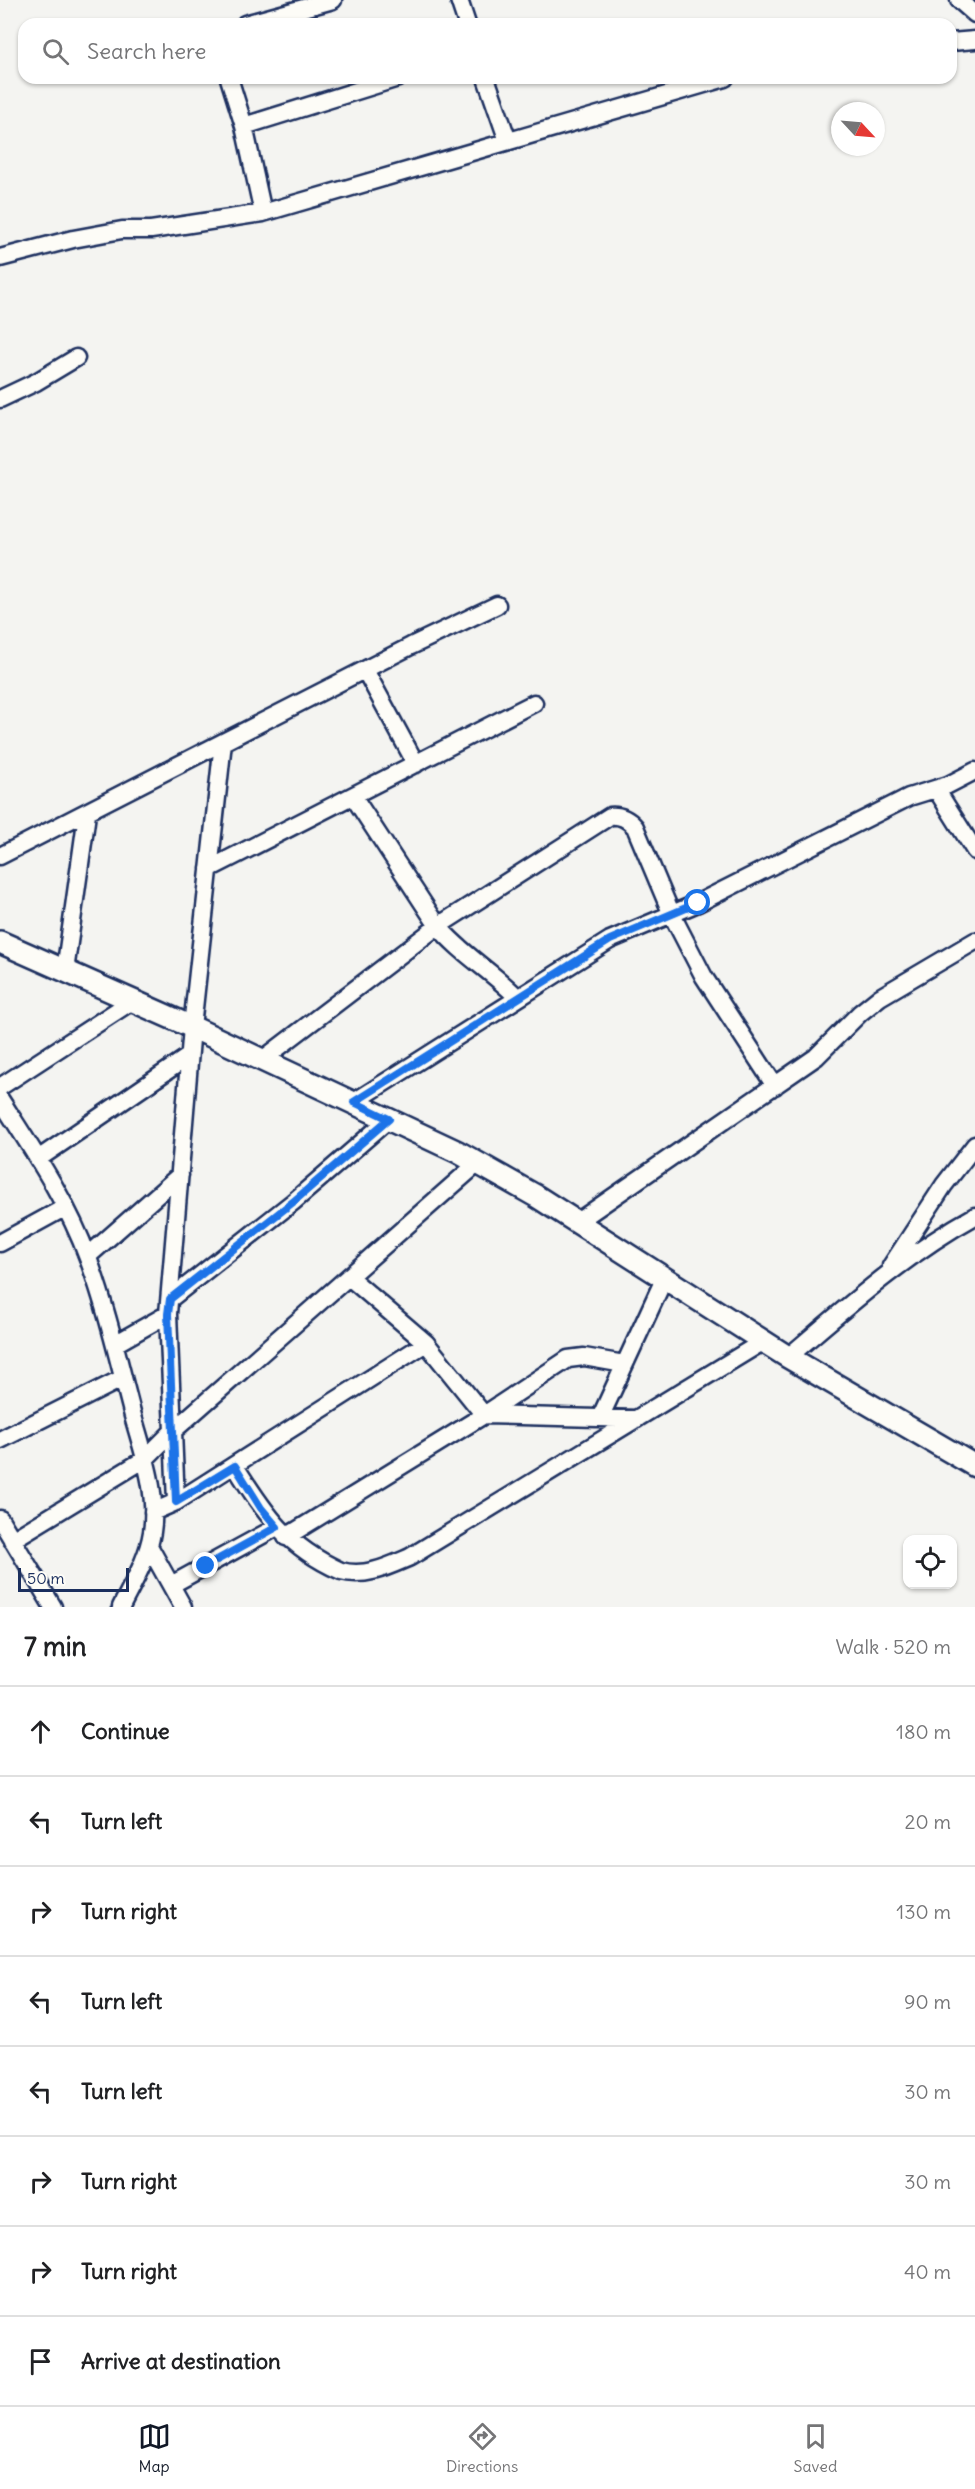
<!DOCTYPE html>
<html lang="en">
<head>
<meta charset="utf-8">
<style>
  :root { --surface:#fff; --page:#f6f6f6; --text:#202124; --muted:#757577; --line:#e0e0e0; --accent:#111827 }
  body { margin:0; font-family:Delius,sans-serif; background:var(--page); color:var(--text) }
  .controls { position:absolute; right:18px; bottom:18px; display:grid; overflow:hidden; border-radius:12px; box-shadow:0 2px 4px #0004 }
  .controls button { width:54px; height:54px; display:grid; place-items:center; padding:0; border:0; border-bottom:2px solid var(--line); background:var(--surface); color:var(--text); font:30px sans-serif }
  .compass { position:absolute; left:831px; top:102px; width:54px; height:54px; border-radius:50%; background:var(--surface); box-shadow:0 2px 4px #0004; rotate:116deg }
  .scale { position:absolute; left:18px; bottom:15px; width:111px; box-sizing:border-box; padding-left:6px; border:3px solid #1b2f5e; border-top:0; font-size:16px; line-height:21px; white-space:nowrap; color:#1b2f5e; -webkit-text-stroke:4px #fdfcf7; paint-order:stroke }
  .stop { position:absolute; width:18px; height:18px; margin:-14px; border:4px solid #1a73e8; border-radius:50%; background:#fff }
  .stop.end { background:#1a73e8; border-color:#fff; box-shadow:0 2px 6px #0008 }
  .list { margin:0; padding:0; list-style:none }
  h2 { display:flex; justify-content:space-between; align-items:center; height:78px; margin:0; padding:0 24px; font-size:26px }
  h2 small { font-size:20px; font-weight:400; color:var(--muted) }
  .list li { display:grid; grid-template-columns:39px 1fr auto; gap:18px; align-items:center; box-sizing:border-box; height:90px; padding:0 24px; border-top:2px solid var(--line) }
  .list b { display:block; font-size:22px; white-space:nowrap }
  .list em { font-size:20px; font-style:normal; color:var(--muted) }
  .icon { flex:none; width:33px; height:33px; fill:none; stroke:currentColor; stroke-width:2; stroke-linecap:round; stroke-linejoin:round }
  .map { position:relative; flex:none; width:975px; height:1607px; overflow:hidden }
  .search { position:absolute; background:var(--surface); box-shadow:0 2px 4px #0004; left:18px; right:18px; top:18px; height:66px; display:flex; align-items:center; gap:15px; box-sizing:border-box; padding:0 21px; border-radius:18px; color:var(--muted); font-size:22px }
  .sheet { height:798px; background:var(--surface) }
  nav { display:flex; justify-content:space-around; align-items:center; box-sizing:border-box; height:84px; border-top:2px solid var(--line); background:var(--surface); font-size:16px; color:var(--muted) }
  nav a { display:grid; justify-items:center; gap:3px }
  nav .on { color:var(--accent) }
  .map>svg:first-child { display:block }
</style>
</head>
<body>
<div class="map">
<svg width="975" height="1607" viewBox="0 0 975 1607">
  <rect width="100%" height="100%" fill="#f4f4f1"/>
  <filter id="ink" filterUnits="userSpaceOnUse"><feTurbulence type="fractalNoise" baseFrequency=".0167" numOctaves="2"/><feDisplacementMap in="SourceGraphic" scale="12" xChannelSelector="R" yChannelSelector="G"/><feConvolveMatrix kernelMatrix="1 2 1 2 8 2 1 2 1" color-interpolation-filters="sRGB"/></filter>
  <g filter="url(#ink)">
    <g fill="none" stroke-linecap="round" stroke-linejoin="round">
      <!-- minor casing -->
      <g stroke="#1b2f5e" stroke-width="21">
        <path id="minor" d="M459 0 467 24
          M959 0 975 14
          M245 24 333 0
          M951 42 975 40
          M229 78 244 126 263 213
          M486 78 508 141
          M244 126 398 78
          M0 258 73 239 122 230H151L263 213 725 78
          M0 399 36 382 76 358
          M365 670 416 764
          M936 789 975 851
          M353 796 438 926C461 954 492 971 518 998
          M0 856 411 646 497 605
          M209 869 534 703
          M65 971 87 814
          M262 1060 438 926 610 816C621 815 628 819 635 827L672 915 704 977 775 1086
          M0 1087 132 1001
          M0 1099C32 1149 68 1202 88 1258 107 1309 119 1363 133 1416 143 1452 158 1493 152 1532 148 1558 133 1583 121 1607
          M354 1102 610 940 698 903 909 797 948 785 975 771
          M38 1159 189 1056
          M577 1222 816 1057 860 1013 880 997 975 941
          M0 1243 64 1208
          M88 1256 180 1175
          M891 1266 944 1185 975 1145
          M349 1277 426 1343 484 1415 637 1419
          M170 1299 293 1202 389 1119
          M115 1344 168 1314
          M788 1357C848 1306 906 1254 975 1216
          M600 1418 665 1277
          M0 1440 123 1378
          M235 1466C265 1514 287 1547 341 1571 365 1578 389 1566 410 1557L764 1341
          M176 1502 426 1343
          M153 1512 176 1502 168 1314 192 1027 223 742
          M0 1519 53 1607
          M286 1537 484 1415 568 1359 584 1357 624 1364
          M12 1540 145 1459 173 1431 478 1163
          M149 1546 183 1607
          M171 1585 277 1527"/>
      </g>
      <!-- tertiary casing -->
      <g stroke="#1b2f5e" stroke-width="26">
        <path id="tertiary" d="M0 942 192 1027 458 1152 536 1196 788 1357 975 1466"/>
      </g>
      <!-- minor -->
      <use href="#minor" stroke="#fdfcf7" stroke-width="16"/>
      <!-- tertiary -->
      <use href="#tertiary" stroke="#fdfcf7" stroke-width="21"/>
    </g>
  </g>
  <g fill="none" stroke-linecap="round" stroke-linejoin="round" filter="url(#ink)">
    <!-- route -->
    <path stroke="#1a73e8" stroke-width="8" d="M206 1566 277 1527 261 1508 235 1466 176 1502 168 1314 170 1299 293 1202 389 1119 354 1102 610 940 698 903"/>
  </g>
</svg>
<div class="controls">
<button><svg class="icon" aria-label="locate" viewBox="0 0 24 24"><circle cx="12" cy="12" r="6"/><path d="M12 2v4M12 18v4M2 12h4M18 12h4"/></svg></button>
</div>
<svg class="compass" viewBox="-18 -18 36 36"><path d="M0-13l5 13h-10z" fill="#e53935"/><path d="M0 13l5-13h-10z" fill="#757577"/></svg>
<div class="scale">50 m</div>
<div class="stop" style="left:698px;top:903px"></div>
<div class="stop end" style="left:206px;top:1566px"></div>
<div class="search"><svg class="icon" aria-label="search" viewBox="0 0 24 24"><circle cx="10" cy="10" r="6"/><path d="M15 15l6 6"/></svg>Search here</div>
</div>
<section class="sheet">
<h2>7 min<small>Walk · 520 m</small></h2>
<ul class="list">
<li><svg class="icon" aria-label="ahead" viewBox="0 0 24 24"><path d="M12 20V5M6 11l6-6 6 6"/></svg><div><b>Continue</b></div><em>180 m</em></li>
<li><svg class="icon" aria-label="left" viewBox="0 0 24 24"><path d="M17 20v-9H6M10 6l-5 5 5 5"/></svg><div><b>Turn left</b></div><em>20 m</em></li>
<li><svg class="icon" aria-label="right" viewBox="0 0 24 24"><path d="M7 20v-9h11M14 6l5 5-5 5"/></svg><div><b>Turn right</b></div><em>130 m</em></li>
<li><svg class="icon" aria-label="left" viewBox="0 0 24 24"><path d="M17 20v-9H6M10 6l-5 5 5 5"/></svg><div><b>Turn left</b></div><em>90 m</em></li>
<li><svg class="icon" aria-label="left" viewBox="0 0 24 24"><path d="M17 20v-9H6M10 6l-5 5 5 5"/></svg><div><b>Turn left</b></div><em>30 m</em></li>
<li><svg class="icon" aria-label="right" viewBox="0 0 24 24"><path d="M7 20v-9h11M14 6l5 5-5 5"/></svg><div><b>Turn right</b></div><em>30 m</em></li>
<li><svg class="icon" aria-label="right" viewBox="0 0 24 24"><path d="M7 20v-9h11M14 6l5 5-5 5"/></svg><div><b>Turn right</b></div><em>40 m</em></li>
<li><svg class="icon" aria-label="arrive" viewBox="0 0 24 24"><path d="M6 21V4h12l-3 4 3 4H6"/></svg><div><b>Arrive at destination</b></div></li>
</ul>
</section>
<nav>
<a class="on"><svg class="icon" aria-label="map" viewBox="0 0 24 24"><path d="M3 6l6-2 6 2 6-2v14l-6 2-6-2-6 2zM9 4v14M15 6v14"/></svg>Map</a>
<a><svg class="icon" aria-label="directions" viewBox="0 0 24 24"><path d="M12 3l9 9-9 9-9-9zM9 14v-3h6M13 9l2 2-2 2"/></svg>Directions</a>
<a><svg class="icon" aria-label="saved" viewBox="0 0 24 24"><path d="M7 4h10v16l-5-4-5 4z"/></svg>Saved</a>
</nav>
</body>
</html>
